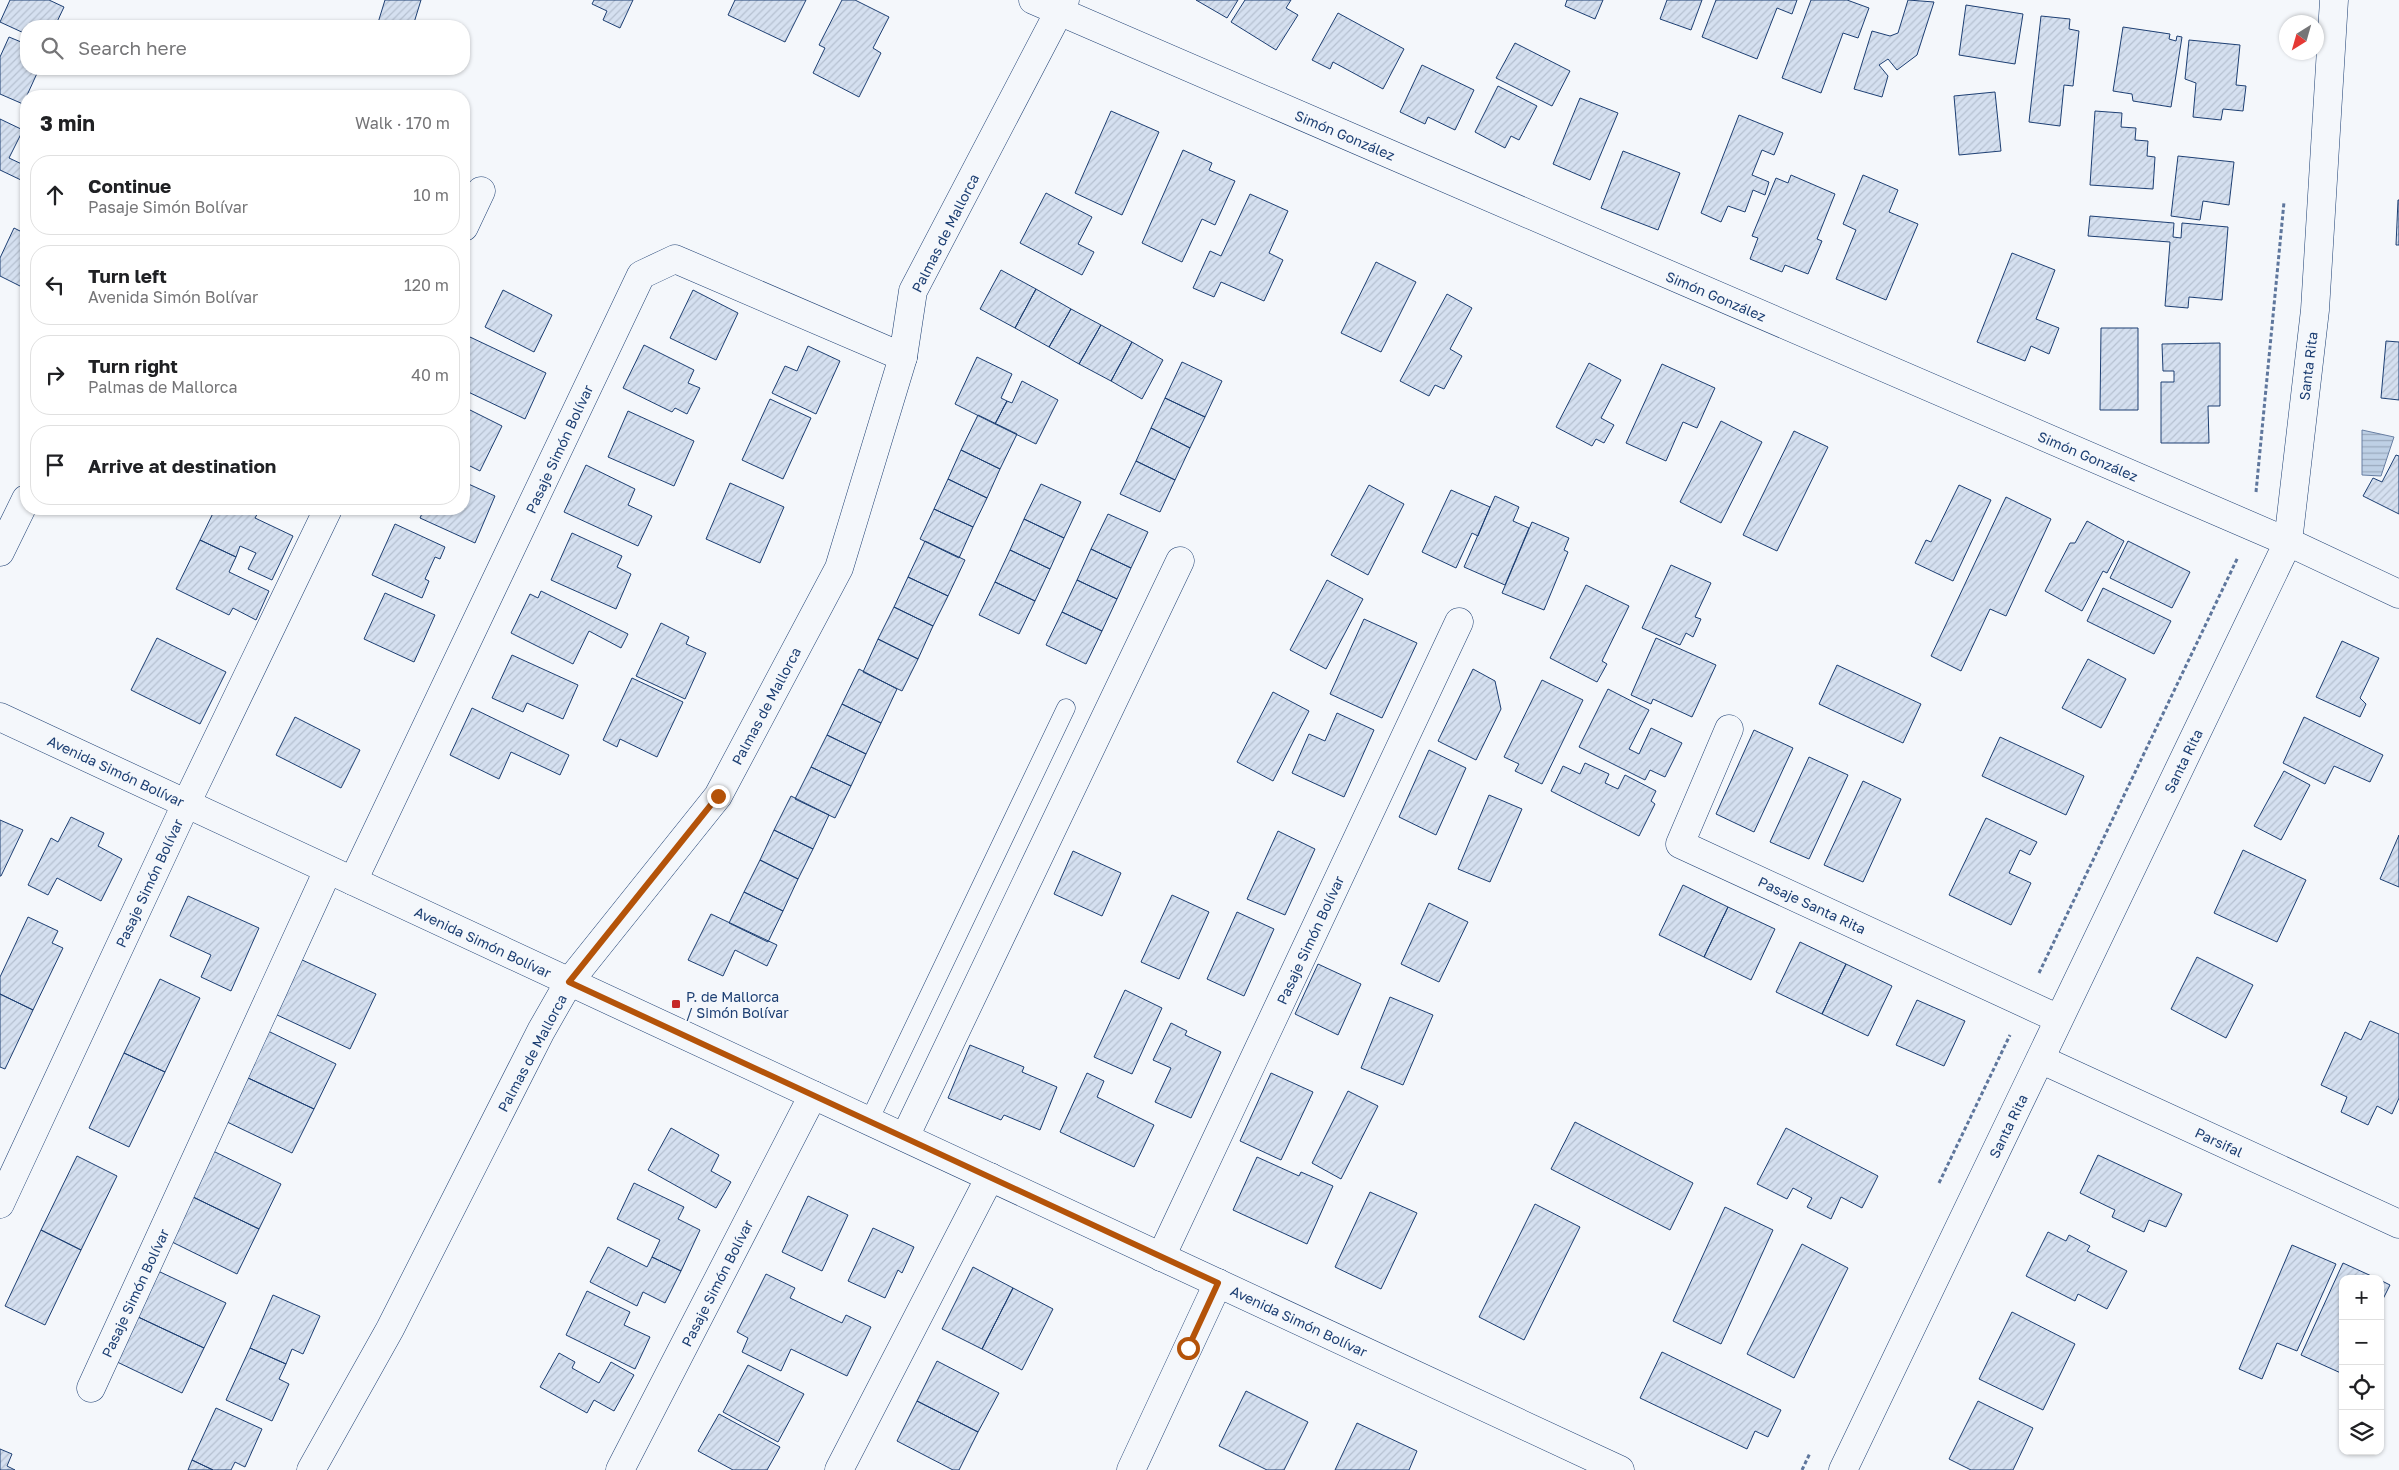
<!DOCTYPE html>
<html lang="en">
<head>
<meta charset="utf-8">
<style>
  :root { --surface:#fff; --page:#f6f6f6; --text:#202124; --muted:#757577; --line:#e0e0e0 }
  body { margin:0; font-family:"Golos Text",sans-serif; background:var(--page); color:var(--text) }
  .controls { position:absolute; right:15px; bottom:15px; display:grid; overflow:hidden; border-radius:10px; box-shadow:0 1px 4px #0004 }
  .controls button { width:45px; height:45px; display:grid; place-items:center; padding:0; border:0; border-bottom:1px solid var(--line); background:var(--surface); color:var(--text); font:25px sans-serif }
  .compass { position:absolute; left:2279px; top:15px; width:45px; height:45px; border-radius:50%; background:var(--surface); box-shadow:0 1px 4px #0004; rotate:217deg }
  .stop { position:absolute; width:15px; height:15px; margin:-11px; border:4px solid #b45309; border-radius:50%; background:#fff }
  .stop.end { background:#b45309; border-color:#fff; box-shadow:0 1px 5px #0008 }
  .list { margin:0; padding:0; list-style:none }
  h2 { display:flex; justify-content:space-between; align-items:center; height:65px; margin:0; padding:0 20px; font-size:21px }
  h2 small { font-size:16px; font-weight:400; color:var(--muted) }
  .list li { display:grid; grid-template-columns:32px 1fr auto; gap:15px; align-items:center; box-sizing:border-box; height:80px; margin:0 10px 10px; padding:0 10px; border:1px solid var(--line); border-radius:20px }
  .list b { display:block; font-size:19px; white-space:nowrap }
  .list p { margin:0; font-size:16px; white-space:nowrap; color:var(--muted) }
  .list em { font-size:16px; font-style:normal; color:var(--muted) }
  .icon { flex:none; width:28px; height:28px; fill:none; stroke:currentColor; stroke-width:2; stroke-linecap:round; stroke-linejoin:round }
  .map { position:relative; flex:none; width:2399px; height:1470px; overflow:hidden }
  .search { position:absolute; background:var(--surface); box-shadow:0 1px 4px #0004; left:20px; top:20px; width:450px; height:55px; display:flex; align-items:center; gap:12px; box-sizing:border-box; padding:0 18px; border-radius:20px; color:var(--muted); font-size:19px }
  .panel { position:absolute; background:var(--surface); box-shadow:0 1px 4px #0004; left:20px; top:90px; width:450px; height:425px; border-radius:20px }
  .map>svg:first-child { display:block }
</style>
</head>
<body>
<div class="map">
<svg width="2399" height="1470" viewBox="0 0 2399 1470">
  <defs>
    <pattern id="water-rules" width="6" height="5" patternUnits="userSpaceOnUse" patternTransform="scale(1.25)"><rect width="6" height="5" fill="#bed0e5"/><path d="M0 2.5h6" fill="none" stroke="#9aaabe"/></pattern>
    <pattern id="building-hatch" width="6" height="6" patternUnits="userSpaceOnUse" patternTransform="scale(1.25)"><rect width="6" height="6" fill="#d5e0f0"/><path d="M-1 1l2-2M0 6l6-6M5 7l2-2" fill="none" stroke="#b6c1d1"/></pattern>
  </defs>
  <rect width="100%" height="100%" fill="#f4f7fb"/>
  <!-- water -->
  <path fill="url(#water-rules)" stroke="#687fa3" d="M2362 430 2394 437 2381 476 2362 475Z"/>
  <!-- building -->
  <path fill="url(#building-hatch)" stroke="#1d3f73" d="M10 0H49L64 7 55 26H26V34L0 22Z
    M385 0H421L413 26H377Z
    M594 0H633L620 28 603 20 607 11 592 4Z
    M735 0H806L785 42 728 15Z
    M842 0H855L889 17 873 48 881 53 859 97 813 73 825 48 819 45Z
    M1196 0H1238L1227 18Z
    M1245 0H1291L1286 8 1298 15 1276 50 1231 22Z
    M1567 0H1603L1595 19 1565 6Z
    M1667 0H1702L1691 30 1660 19Z
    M1716 0H1797L1792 14 1777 8 1757 59 1702 37Z
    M1811 0H1847L1869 8 1858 38 1843 33 1821 93 1782 78Z
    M1908 0 1934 2 1917 55 1897 70 1888 59 1879 65 1888 76 1882 97 1854 89 1872 31 1890 36 1898 33Z
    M1966 5 2023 14 2015 64 1959 55Z
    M1338 13 1404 49 1383 89 1333 62 1330 69 1312 60Z
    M2041 16 2070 19 2069 29 2079 31 2073 86 2064 85 2060 126 2029 122Z
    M2123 27 2170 34 2169 39 2176 41 2177 36 2182 37 2171 107 2133 101 2132 94 2113 91Z
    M9 37 26 44V69H39L23 104 0 94V57Z
    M2189 40 2240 45 2236 85 2246 86 2243 111 2223 109 2221 120 2193 117 2196 83 2185 79Z
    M1515 43 1570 71 1552 106 1496 78Z
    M1422 65 1474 90 1455 130 1428 117 1425 124 1400 112Z
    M1498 86 1537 106 1519 140 1511 136 1505 148 1475 132Z
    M1995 92 2001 151 1959 155 1954 96Z
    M1580 98 1618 113 1590 180 1553 164Z
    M1111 111 1159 132 1122 215 1075 193Z
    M2095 111 2122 113 2121 127 2136 128 2135 140 2148 141 2147 156 2155 157 2153 189 2090 185Z
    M1739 115 1783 133 1774 155 1762 150 1752 175 1769 182 1765 195 1753 190 1745 212 1728 206 1721 222 1701 213Z
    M0 119 23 130 9 158 26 166 21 180 0 170Z
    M1183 150 1212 163 1209 170 1235 181 1215 225 1202 219 1182 262 1142 243Z
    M1623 151 1680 173 1658 230 1601 208Z
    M2178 156 2234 162 2229 205 2203 201 2200 220 2171 216Z
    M1791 175 1835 194 1817 239 1822 241 1808 274 1785 265 1782 272 1750 259 1758 238 1752 236 1776 178 1788 183Z
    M1863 175 1898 190 1889 212 1918 224 1886 300 1836 279 1856 230 1843 224Z
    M1046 193 1092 217 1078 244 1094 252 1082 275 1020 243Z
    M1250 194 1288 211 1269 253 1283 260 1264 301 1221 282 1214 297 1193 288 1210 251 1221 256Z
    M2398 200H2399V245H2396Z
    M2090 216 2174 223 2173 237 2181 238 2182 223 2228 227 2222 300 2189 297 2188 308 2165 306 2170 242 2088 236Z
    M14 228 26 234 24 288 0 276V258Z
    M2012 253 2055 270 2036 319 2059 328 2049 354 2031 346 2025 361 1977 342Z
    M1376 262 1416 282 1381 352 1341 333Z
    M1001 270 1036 289 1015 328 980 309Z
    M1036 289 1071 309 1049 347 1015 328Z
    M503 290 552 315 534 352 485 327Z
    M693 290 738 313 716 360 670 338Z
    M1447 294 1472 308 1450 349 1462 356 1444 389 1435 385 1429 396 1400 381Z
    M1071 309 1101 325 1079 364 1049 347Z
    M1101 325 1132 342 1111 381 1079 364Z
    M2101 328H2138V410H2100Z
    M470 337 546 373 525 419 464 390V350Z
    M2386 341 2399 342V400L2381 398Z
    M1132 342 1163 360 1142 399 1111 381Z
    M2220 343V406H2208L2209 443H2161V382H2174V371H2163L2162 344Z
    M644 345 694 370 688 383 700 388 687 414 675 408 672 412 623 388Z
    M808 346 840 361 816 414 772 393 785 366 797 371Z
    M977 357 1012 374 1001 398 1007 401 995 424 955 404Z
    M1182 362 1222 381 1205 417 1165 398Z
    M1589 363 1621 380 1601 418 1614 425 1604 443 1596 439 1592 446 1556 427Z
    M1662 364 1715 388 1697 428 1683 422 1666 461 1626 443Z
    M1022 381 1058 400 1036 444 995 424 1007 401 1012 403Z
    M1165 398 1205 417 1190 448 1151 428Z
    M770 399 811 418 783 479 742 460Z
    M464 407 502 426 480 471 464 463Z
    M628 411 694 441 674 486 608 457Z
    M978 415 1017 434 1000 469 961 450Z
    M1721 421 1762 442 1721 523 1680 502Z
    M1151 428 1190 448 1175 480 1136 461Z
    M1794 431 1828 447 1777 551 1743 535Z
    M961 450 1000 469 987 498 948 479Z
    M2396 455 2399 456V514L2363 496 2373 478 2382 482Z
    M1136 461 1175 480 1160 512 1120 494Z
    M586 465 635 489 628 505 652 516 638 546 564 512Z
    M948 479 987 498 973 527 934 509Z
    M464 482 495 496 475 543 420 518 424 509H464Z
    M730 483 784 507 760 563 706 539Z
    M1041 484 1081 502 1064 538 1024 519Z
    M1369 485 1404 504 1368 575 1331 555Z
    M1959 485 1991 500 1953 581 1915 563 1926 540 1931 542Z
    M1451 490 1490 507 1478 536 1472 533 1456 568 1422 552Z
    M1495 496 1519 507 1513 521 1529 528 1505 585 1464 567Z
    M2006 497 2051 519 2006 616 1990 609 1961 671 1931 656Z
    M215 509H260L255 518 293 536 272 580 248 569 256 553 240 546 236 557 200 540Z
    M934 509 973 527 959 558 920 539Z
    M1108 514 1148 532 1131 568 1091 549Z
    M1024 519 1064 538 1050 569 1010 550Z
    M2087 521 2124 541 2107 573 2103 571 2082 611 2045 591 2070 543H2075Z
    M1532 522 1569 538 1564 550 1568 552 1544 610 1502 593Z
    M395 524 445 547 440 559 435 557 425 579 429 581 422 598 372 575Z
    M572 533 622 556 617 567 631 574 616 609 551 580Z
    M200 540 236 557 229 572 269 591 256 620 233 608 229 615 176 589Z
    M925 541 965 560 948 596 908 577Z
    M2128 541 2190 572 2172 608 2110 578Z
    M1091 549 1131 568 1117 599 1077 580Z
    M1010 550 1050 569 1035 601 995 582Z
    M1671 565 1711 583 1695 617 1701 619 1693 637 1686 633 1680 645 1642 628Z
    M908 577 948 596 933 626 894 607Z
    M1077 580 1117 599 1102 631 1062 612Z
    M1327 580 1363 599 1326 669 1290 650Z
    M995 582 1035 601 1019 634 979 615Z
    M1586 585 1629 606 1602 661 1607 664 1597 682 1550 658Z
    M2103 588 2171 621 2154 654 2087 621Z
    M541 591 628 634 621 648 589 631 573 664 511 633 530 594 538 598Z
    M385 593 435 615 414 662 364 639Z
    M894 607 933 626 918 659 878 639Z
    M1062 612 1102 631 1086 664 1046 645Z
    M1364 619 1417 643 1382 718 1330 694Z
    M661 623 689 637 686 644 706 653 685 699 636 676Z
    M157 638 226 672 200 724 131 690Z
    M1656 638 1716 665 1692 717 1653 699 1651 704 1631 695Z
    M878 639 918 659 902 691 863 672Z
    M2342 641 2379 658 2360 698 2366 704 2360 717 2316 697Z
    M512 655 578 685 563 719 527 703 523 712 492 698Z
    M2088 659 2126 679 2101 728 2062 708Z
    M1837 665 1921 704 1903 743 1819 704Z
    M859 669 897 689 881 723 842 704Z
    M1473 669 1495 681 1501 709 1476 760 1438 741Z
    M632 678 683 702 657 757 620 739 617 747 603 740Z
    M1542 680 1583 700 1542 784 1515 771 1519 764 1504 757Z
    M1608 689 1649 710 1629 749 1639 754 1651 728 1682 743 1665 777 1650 770 1645 780 1579 747Z
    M1273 692 1309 711 1273 781 1237 762Z
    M842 704 881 723 866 754 827 735Z
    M472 708 569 755 560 775 511 752 499 779 450 755Z
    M1337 713 1374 730 1344 797 1292 773 1309 734 1325 741Z
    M295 717 360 750 341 788 276 755Z
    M2304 717 2383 755 2370 782 2334 766 2325 784 2283 763Z
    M1754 730 1793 748 1754 832 1716 814Z
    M827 735 866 754 851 786 811 767Z
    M2000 737 2084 776 2066 815 1982 776Z
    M1429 750 1466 768 1436 835 1399 817Z
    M1809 757 1848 775 1809 859 1770 842Z
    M1585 763 1609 774 1605 783 1618 789 1625 775 1656 791 1651 801 1655 804 1639 836 1551 791 1563 766 1580 774Z
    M811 767 851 786 835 818 795 799Z
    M2284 771 2310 785 2281 840 2254 826Z
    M1863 781 1901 799 1863 882 1824 865Z
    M1489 795 1522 809 1490 882 1458 869Z
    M791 796 829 815 813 849 774 830Z
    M71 817 104 833 98 846 122 859 101 901 57 878 48 895 28 885 51 838 58 842Z
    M1986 818 2037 842 2030 855 2020 850 2009 873 2031 883 2011 925 1949 895Z
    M0 820 23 830 1 876H0Z
    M774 830 813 849 798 879 760 860Z
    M1278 831 1315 849 1285 915 1247 899Z
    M2399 835V887L2380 879Z
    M2243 850 2306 880 2277 942 2214 913Z
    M1073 851 1121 873 1102 916 1054 894Z
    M760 860 798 879 783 911 744 892Z
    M1683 885 1728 907 1704 957 1659 935Z
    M744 892 783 911 768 942 729 923Z
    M1172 895 1209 912 1179 979 1141 962Z
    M188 896 259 928 231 991 201 977 211 955 170 936Z
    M1429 903 1468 922 1439 982 1401 964Z
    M1728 907 1775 929 1751 980 1704 957Z
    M1237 912 1274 929 1244 996 1207 979Z
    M711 914 777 945 767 966 735 950 723 976 688 960Z
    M28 917 58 931 52 943 63 948 33 1010 0 994V977Z
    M1800 942 1846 964 1822 1014 1776 992Z
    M2197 957 2253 985 2226 1038 2171 1009Z
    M300 959 376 994 350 1049 275 1014Z
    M1318 964 1361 984 1338 1035 1295 1014Z
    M1846 964 1892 986 1868 1036 1822 1014Z
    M160 979 200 998 165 1072 124 1053Z
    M1125 990 1162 1008 1132 1074 1094 1057Z
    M0 994 33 1010 5 1069 0 1067Z
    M1390 997 1433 1015 1403 1085 1361 1068Z
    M1917 1000 1965 1021 1944 1066 1896 1045Z
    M2370 1021 2399 1034V1098L2392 1114 2377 1106 2368 1125 2341 1112 2347 1097 2321 1085 2345 1032 2361 1040Z
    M1171 1023 1187 1031 1185 1035 1221 1052 1191 1118 1155 1102 1171 1068 1153 1060Z
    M268 1031 336 1064 314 1109 246 1077Z
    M970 1045 1024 1067 1022 1072 1057 1087 1040 1130 1004 1115 1001 1120 948 1098Z
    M124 1053 165 1072 129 1147 89 1128Z
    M1087 1073 1104 1081 1097 1097 1154 1125 1134 1167 1060 1132Z
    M1271 1073 1313 1092 1281 1160 1240 1141Z
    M246 1077 314 1109 292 1153 225 1121Z
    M1348 1091 1378 1106 1341 1179 1312 1163Z
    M1575 1122 1693 1183 1670 1230 1551 1169Z
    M671 1128 719 1155 711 1171 731 1182 716 1208 648 1170Z
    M1786 1128 1878 1176 1862 1208 1841 1197 1831 1219 1807 1207 1812 1198 1793 1188 1787 1199 1757 1184Z
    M213 1151 281 1184 259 1229 191 1196Z
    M2098 1155 2182 1194 2166 1227 2149 1220 2144 1232 2112 1217 2115 1210 2080 1193Z
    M77 1156 117 1176 81 1250 41 1230Z
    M1257 1157 1299 1176 1301 1172 1333 1186 1307 1244 1233 1210Z
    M634 1183 684 1207 678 1219 700 1230 681 1271 652 1257 660 1240 617 1219Z
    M1370 1192 1417 1213 1381 1289 1335 1267Z
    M191 1196 259 1229 237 1274 170 1241Z
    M808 1196 848 1215 822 1271 782 1252Z
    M1535 1204 1580 1227 1524 1340 1479 1317Z
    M1725 1207 1773 1230 1721 1344 1673 1321Z
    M873 1228 914 1247 902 1273 898 1270 885 1298 848 1281Z
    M41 1230 81 1250 45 1325 5 1306Z
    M2048 1232 2066 1241 2069 1235 2090 1246 2087 1251 2127 1271 2107 1309 2078 1294 2075 1301 2026 1276Z
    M1802 1244 1848 1268 1794 1378 1747 1354Z
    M2292 1245 2336 1264 2297 1351 2277 1343 2262 1379 2239 1369Z
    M608 1247 647 1267 652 1257 681 1271 665 1303 643 1292 637 1306 590 1282Z
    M2343 1263 2378 1279H2343V1374L2301 1355Z
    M973 1267 1013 1288 982 1349 942 1329Z
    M158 1271 226 1303 204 1348 136 1316Z
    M766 1274 795 1288 790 1298 842 1323 846 1315 871 1327 847 1376 791 1349 781 1371 742 1352 748 1338 737 1332Z
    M2380 1280 2390 1285 2380 1305Z
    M1013 1288 1053 1309 1022 1370 982 1349Z
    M587 1291 630 1312 624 1325 650 1337 635 1369 566 1335Z
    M273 1295 320 1316 303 1354 292 1349 286 1364 250 1348Z
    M2012 1312 2075 1344 2043 1410 1979 1379Z
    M136 1316 204 1348 182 1393 115 1361Z
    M250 1348 286 1364 279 1379 289 1384 272 1421 226 1400Z
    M1662 1352 1781 1410 1768 1437 1755 1431 1747 1449 1640 1398Z
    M559 1353 575 1362 572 1368 599 1383 611 1362 634 1375 614 1411 594 1400 587 1413 540 1387Z
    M937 1361 999 1393 978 1432 917 1401Z
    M748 1365 804 1394 778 1442 723 1412Z
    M1246 1391 1308 1422 1284 1470H1267L1219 1446Z
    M917 1401 978 1432 959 1470H953L897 1441Z
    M1978 1401 2033 1428 2013 1470H1971L1949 1459Z
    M216 1408 262 1429 245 1467 235 1462 231 1470H213L192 1460Z
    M719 1414 780 1447 767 1470H733L698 1451Z
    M1357 1423 1417 1451 1409 1470H1335Z
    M0 1449 12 1454 7 1466 15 1470H0Z
    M192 1460 213 1470H188Z"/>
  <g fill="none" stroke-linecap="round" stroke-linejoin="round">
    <!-- service casing -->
    <g stroke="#1d3f73" stroke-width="19">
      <path id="service" d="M869 1121 1066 708"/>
    </g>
    <!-- minor casing -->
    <g stroke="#1d3f73" stroke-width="29">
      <path id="minor" d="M1033 0 2288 542 2399 594
        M464 227 481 191
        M0 552 26 499
        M1729 729 1680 844 2059 1019
        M353 881 641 275 675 259 903 357
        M2040 1059 2399 1224
        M905 1137 1180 561
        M0 1204 186 804 328 509
        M1161 1257 1459 622
        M91 1388 328 870
        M620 1470 813 1095
        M839 1470 990 1177
        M1131 1470 1218 1283
        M1843 1470 2288 542 2315 310 2334 0"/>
    </g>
    <!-- tertiary casing -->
    <g stroke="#1d3f73" stroke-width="29">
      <path id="tertiary" d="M0 717 1620 1470
        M311 1470 390 1329 541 1031 569 982 718 796 839 568 903 357 913 291 1065 0"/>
    </g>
    <!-- path -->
    <path stroke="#5e769c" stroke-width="3" stroke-dasharray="4 2.5" stroke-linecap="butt" d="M2256 492 2284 202
      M2039 973 2238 557
      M1939 1183 2010 1035
      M1802 1470 1810 1453"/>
    <!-- service -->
    <use href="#service" stroke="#f4f7fb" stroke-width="18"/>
    <!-- minor -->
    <use href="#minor" stroke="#f4f7fb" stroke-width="28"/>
    <!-- tertiary -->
    <use href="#tertiary" stroke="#f4f7fb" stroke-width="28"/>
  </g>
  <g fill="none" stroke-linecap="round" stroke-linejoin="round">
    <!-- route -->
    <path stroke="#b45309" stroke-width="6" d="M718 796 569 982 1218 1283 1188 1348"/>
  </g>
  <!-- markers -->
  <rect fill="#c62828" stroke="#f4f7fb" stroke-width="2" x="671" y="999" width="10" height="10" rx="2.5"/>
  <g text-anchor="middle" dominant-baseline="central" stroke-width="4" stroke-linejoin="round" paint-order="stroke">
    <!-- street labels -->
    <g font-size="14" fill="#1d3f73" stroke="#f4f7fb">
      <text transform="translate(1345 135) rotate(23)">Simón González</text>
      <text transform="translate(945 233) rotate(-63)">Palmas de Mallorca</text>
      <text transform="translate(1716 296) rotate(23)">Simón González</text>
      <text transform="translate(2308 366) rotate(-83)">Santa Rita</text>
      <text transform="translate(559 449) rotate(-65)">Pasaje Simón Bolívar</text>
      <text transform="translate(2088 456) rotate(23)">Simón González</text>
      <text transform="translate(766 706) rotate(-62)">Palmas de Mallorca</text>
      <text transform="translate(2183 761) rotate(-64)">Santa Rita</text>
      <text transform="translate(116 771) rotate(25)">Avenida Simón Bolívar</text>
      <text transform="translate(149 883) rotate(-65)">Pasaje Simón Bolívar</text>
      <text transform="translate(1812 905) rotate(25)">Pasaje Santa Rita</text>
      <text transform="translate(1310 940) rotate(-65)">Pasaje Simón Bolívar</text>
      <text transform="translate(483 942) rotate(25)">Avenida Simón Bolívar</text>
      <text transform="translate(532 1053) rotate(-62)">Palmas de Mallorca</text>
      <text transform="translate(2008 1126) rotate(-64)">Santa Rita</text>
      <text transform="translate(2219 1142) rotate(25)">Parsifal</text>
      <text transform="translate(717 1283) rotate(-63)">Pasaje Simón Bolívar</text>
      <text transform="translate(135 1293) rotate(-65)">Pasaje Simón Bolívar</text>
      <text transform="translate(1299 1321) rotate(25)">Avenida Simón Bolívar</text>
    </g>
    <!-- poi labels -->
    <g font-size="14" fill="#1d3f73" stroke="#f4f7fb" text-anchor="start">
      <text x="686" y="996">P. de Mallorca<tspan x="686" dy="16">/ Simón Bolívar</tspan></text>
    </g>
  </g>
</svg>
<div class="controls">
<button>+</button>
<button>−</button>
<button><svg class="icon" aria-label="locate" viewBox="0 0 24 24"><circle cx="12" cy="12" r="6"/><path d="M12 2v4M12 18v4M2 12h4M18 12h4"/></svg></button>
<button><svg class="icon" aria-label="layers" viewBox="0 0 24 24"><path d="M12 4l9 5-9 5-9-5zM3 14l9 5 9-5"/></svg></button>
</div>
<svg class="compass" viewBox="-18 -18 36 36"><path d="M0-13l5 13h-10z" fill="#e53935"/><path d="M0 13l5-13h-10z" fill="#757577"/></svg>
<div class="stop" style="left:1188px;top:1348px"></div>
<div class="stop end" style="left:718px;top:796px"></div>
<div class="search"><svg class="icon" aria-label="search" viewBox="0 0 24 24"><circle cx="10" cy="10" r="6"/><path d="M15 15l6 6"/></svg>Search here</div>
<section class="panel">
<h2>3 min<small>Walk · 170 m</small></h2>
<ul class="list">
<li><svg class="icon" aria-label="ahead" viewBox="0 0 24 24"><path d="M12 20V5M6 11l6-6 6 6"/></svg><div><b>Continue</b><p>Pasaje Simón Bolívar</p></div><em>10 m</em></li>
<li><svg class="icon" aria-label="left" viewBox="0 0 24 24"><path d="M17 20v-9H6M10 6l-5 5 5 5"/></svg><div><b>Turn left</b><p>Avenida Simón Bolívar</p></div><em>120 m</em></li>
<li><svg class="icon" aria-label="right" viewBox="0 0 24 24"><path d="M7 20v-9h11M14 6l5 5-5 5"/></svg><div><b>Turn right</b><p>Palmas de Mallorca</p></div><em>40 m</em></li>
<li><svg class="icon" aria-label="arrive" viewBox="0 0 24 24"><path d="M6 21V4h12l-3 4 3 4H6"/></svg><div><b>Arrive at destination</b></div></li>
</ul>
</section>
</div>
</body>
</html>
